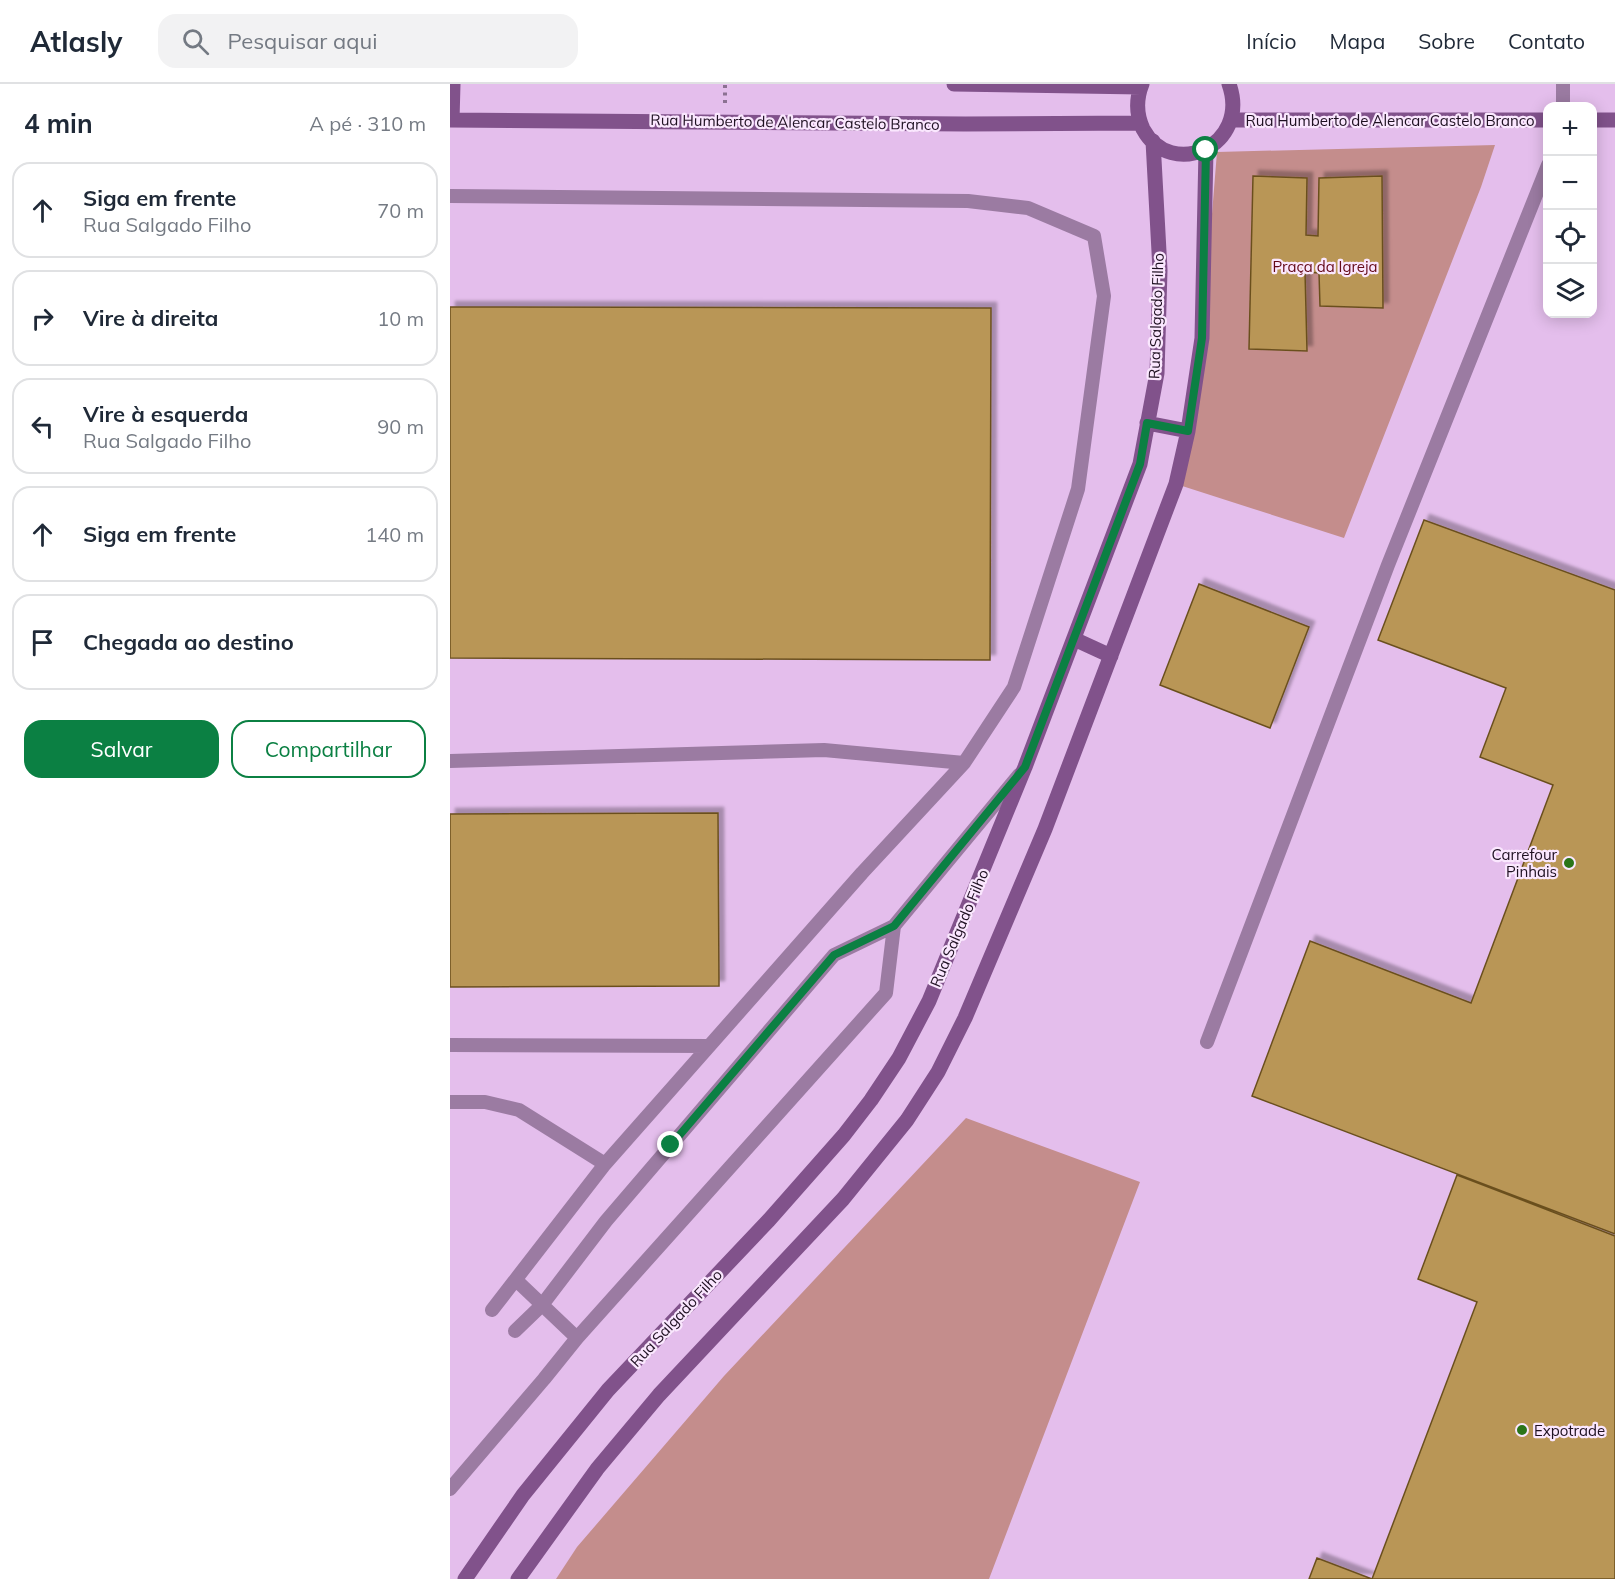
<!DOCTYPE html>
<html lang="pt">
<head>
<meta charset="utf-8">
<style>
  :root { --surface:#fff; --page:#f2f2f3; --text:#1f2937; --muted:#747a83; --line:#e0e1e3; --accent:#0b8043 }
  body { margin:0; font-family:Mulish,sans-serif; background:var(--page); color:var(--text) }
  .controls { position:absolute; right:18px; top:18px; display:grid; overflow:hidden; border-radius:12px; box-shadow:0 3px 15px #0003 }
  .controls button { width:54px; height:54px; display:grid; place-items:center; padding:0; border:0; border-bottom:2px solid var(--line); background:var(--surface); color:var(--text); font:30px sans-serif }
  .stop { position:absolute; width:18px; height:18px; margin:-14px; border:4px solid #0b8043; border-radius:50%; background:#fff }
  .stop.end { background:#0b8043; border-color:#fff; box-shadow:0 2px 6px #0008 }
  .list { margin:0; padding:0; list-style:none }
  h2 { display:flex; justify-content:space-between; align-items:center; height:78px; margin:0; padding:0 24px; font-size:26px }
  h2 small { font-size:20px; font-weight:400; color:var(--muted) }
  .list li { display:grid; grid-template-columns:39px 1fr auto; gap:18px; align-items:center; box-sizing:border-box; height:96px; margin:0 12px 12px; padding:0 12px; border:2px solid var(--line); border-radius:18px }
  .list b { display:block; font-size:22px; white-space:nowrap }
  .list p { margin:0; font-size:20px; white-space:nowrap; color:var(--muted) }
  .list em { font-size:20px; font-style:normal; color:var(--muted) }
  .actions { display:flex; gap:12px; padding:18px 24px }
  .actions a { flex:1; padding:14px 0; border:2px solid var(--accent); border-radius:18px; text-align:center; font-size:21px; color:var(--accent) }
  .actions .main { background:var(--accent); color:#fff }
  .icon { flex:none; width:33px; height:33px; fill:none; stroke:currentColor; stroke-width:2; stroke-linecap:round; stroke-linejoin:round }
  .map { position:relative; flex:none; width:1165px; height:1495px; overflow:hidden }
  header { display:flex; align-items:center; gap:36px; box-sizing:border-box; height:84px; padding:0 30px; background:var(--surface); border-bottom:2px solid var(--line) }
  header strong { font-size:28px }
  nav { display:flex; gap:33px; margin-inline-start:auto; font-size:21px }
  .search { width:420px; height:54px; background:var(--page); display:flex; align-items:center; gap:15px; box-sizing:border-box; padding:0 21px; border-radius:18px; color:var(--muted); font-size:22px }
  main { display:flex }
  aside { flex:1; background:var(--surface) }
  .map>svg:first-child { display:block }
</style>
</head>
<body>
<header>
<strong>Atlasly</strong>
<div class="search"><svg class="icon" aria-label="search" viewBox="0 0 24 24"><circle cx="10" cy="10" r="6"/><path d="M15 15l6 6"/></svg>Pesquisar aqui</div>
<nav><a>Início</a><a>Mapa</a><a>Sobre</a><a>Contato</a></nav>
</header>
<main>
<aside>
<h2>4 min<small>A pé · 310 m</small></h2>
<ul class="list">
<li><svg class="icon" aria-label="ahead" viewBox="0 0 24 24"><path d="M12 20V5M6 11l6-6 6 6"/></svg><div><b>Siga em frente</b><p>Rua Salgado Filho</p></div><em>70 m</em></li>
<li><svg class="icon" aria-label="right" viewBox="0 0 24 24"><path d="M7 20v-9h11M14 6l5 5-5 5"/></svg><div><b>Vire à direita</b></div><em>10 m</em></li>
<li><svg class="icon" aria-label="left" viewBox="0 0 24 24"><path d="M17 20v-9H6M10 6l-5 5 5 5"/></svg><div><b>Vire à esquerda</b><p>Rua Salgado Filho</p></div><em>90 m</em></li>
<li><svg class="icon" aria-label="ahead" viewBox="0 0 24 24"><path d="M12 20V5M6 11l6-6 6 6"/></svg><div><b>Siga em frente</b></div><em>140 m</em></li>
<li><svg class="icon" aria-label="arrive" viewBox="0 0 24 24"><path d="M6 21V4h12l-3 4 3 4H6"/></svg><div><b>Chegada ao destino</b></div></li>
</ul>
<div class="actions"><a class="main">Salvar</a><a>Compartilhar</a></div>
</aside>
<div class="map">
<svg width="1165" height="1495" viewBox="0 0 1165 1495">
  <defs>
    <filter id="shadow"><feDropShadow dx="5.5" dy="-5.5" stdDeviation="1.5" flood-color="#0004"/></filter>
  </defs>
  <rect width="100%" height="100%" fill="#e4beec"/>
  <!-- green -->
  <path fill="#c48d8c" d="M1045 61 1031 103 894 454 726 400 752 254 767 68Z
    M516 1034 690 1098 539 1495H106L127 1463 274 1292Z"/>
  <!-- building -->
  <path fill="#b99657" stroke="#6b501f" stroke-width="1.5" filter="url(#shadow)" d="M803 92 857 94 856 151 868 152 869 94 932 92 933 224 870 222 869 189 855 188 857 267 799 265Z
    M0 223 541 224 540 576 0 574Z
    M974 436 1165 506V1150L802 1012 860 857 1021 919 1103 701 1030 673 1056 604 928 556Z
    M749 500 859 543 820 644 710 601Z
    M268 729 269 902 0 903V730Z
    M1007 1091 1165 1152V1495H859L867 1474 922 1495 1027 1218 968 1195Z"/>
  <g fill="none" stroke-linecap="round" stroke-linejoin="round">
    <!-- path -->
    <path stroke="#8c7192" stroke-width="4" stroke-dasharray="3 4.5" stroke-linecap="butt" d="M275 19V0"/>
    <!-- lane -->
    <path stroke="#9b7ba2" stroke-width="14" d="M1113 0V22
      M0 112 518 117 578 124 644 152 654 212 628 405 564 603 514 679 374 666 0 677
      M444 842 569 691
      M757 958 938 481 1098 81
      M0 961 259 962
      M0 1018H35L69 1026 155 1080
      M66 1196 127 1254
      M42 1226 155 1080 412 789 514 679
      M0 1405 94 1295 127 1254 436 909 444 842 384 871 156 1137 92 1221 65 1247"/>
    <!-- secondary -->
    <path stroke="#81528b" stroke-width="15" d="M504 0 691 3
      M692 0C686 15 686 30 693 45 721 97 801 62 779 0
      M0 36 515 40 690 39
      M2 36 3 0
      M782 36H1098
      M1142 36H1165
      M697 339 738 347
      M624 555 661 572
      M15 1495 73 1411 158 1306 319 1136 394 1051 421 1016 449 974 479 917 575 683 690 380 707 289 710 186 703 57
      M68 1495 147 1385 209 1311 393 1115 457 1036 488 988 515 934 595 745 726 400 738 347 752 254 756 66"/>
  </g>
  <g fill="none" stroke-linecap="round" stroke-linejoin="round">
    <!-- route -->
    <path stroke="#0b8043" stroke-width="8" d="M221 1061 384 871 444 842 575 683 690 380 697 339 738 347 752 254 756 66"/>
  </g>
  <!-- markers -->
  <g fill="#2b7519" stroke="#fae7fe" stroke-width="2">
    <circle cx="1119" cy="779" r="6"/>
    <circle cx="1072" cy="1346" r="6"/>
  </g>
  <g text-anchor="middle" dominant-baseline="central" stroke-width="4.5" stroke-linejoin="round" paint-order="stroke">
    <!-- street labels -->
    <g font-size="15" fill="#1e1021" stroke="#fae7fe">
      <text x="940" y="36">Rua Humberto de Alencar Castelo Branco</text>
      <text transform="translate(345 38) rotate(1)">Rua Humberto de Alencar Castelo Branco</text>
      <text transform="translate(706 232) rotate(-88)">Rua Salgado Filho</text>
      <text transform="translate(509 844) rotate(-67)">Rua Salgado Filho</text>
      <text transform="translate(226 1234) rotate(-47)">Rua Salgado Filho</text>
    </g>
    <!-- park labels -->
    <g font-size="15" fill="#640918" stroke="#fae7fe">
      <text x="875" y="182">Praça da Igreja</text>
    </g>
    <!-- poi labels -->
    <g font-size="15" fill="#1e1021" stroke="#fae7fe" text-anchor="end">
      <text x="1107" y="770">Carrefour<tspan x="1107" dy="17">Pinhais</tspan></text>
      <text x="1084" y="1346" text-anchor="start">Expotrade</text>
    </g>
  </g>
</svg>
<div class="controls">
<button>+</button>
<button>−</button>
<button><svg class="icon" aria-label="locate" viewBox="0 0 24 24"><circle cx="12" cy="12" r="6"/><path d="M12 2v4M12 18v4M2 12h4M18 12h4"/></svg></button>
<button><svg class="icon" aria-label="layers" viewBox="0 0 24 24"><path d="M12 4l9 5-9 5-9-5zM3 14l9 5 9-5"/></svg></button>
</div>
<div class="stop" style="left:756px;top:66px"></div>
<div class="stop end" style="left:221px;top:1061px"></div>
</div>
</main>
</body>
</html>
